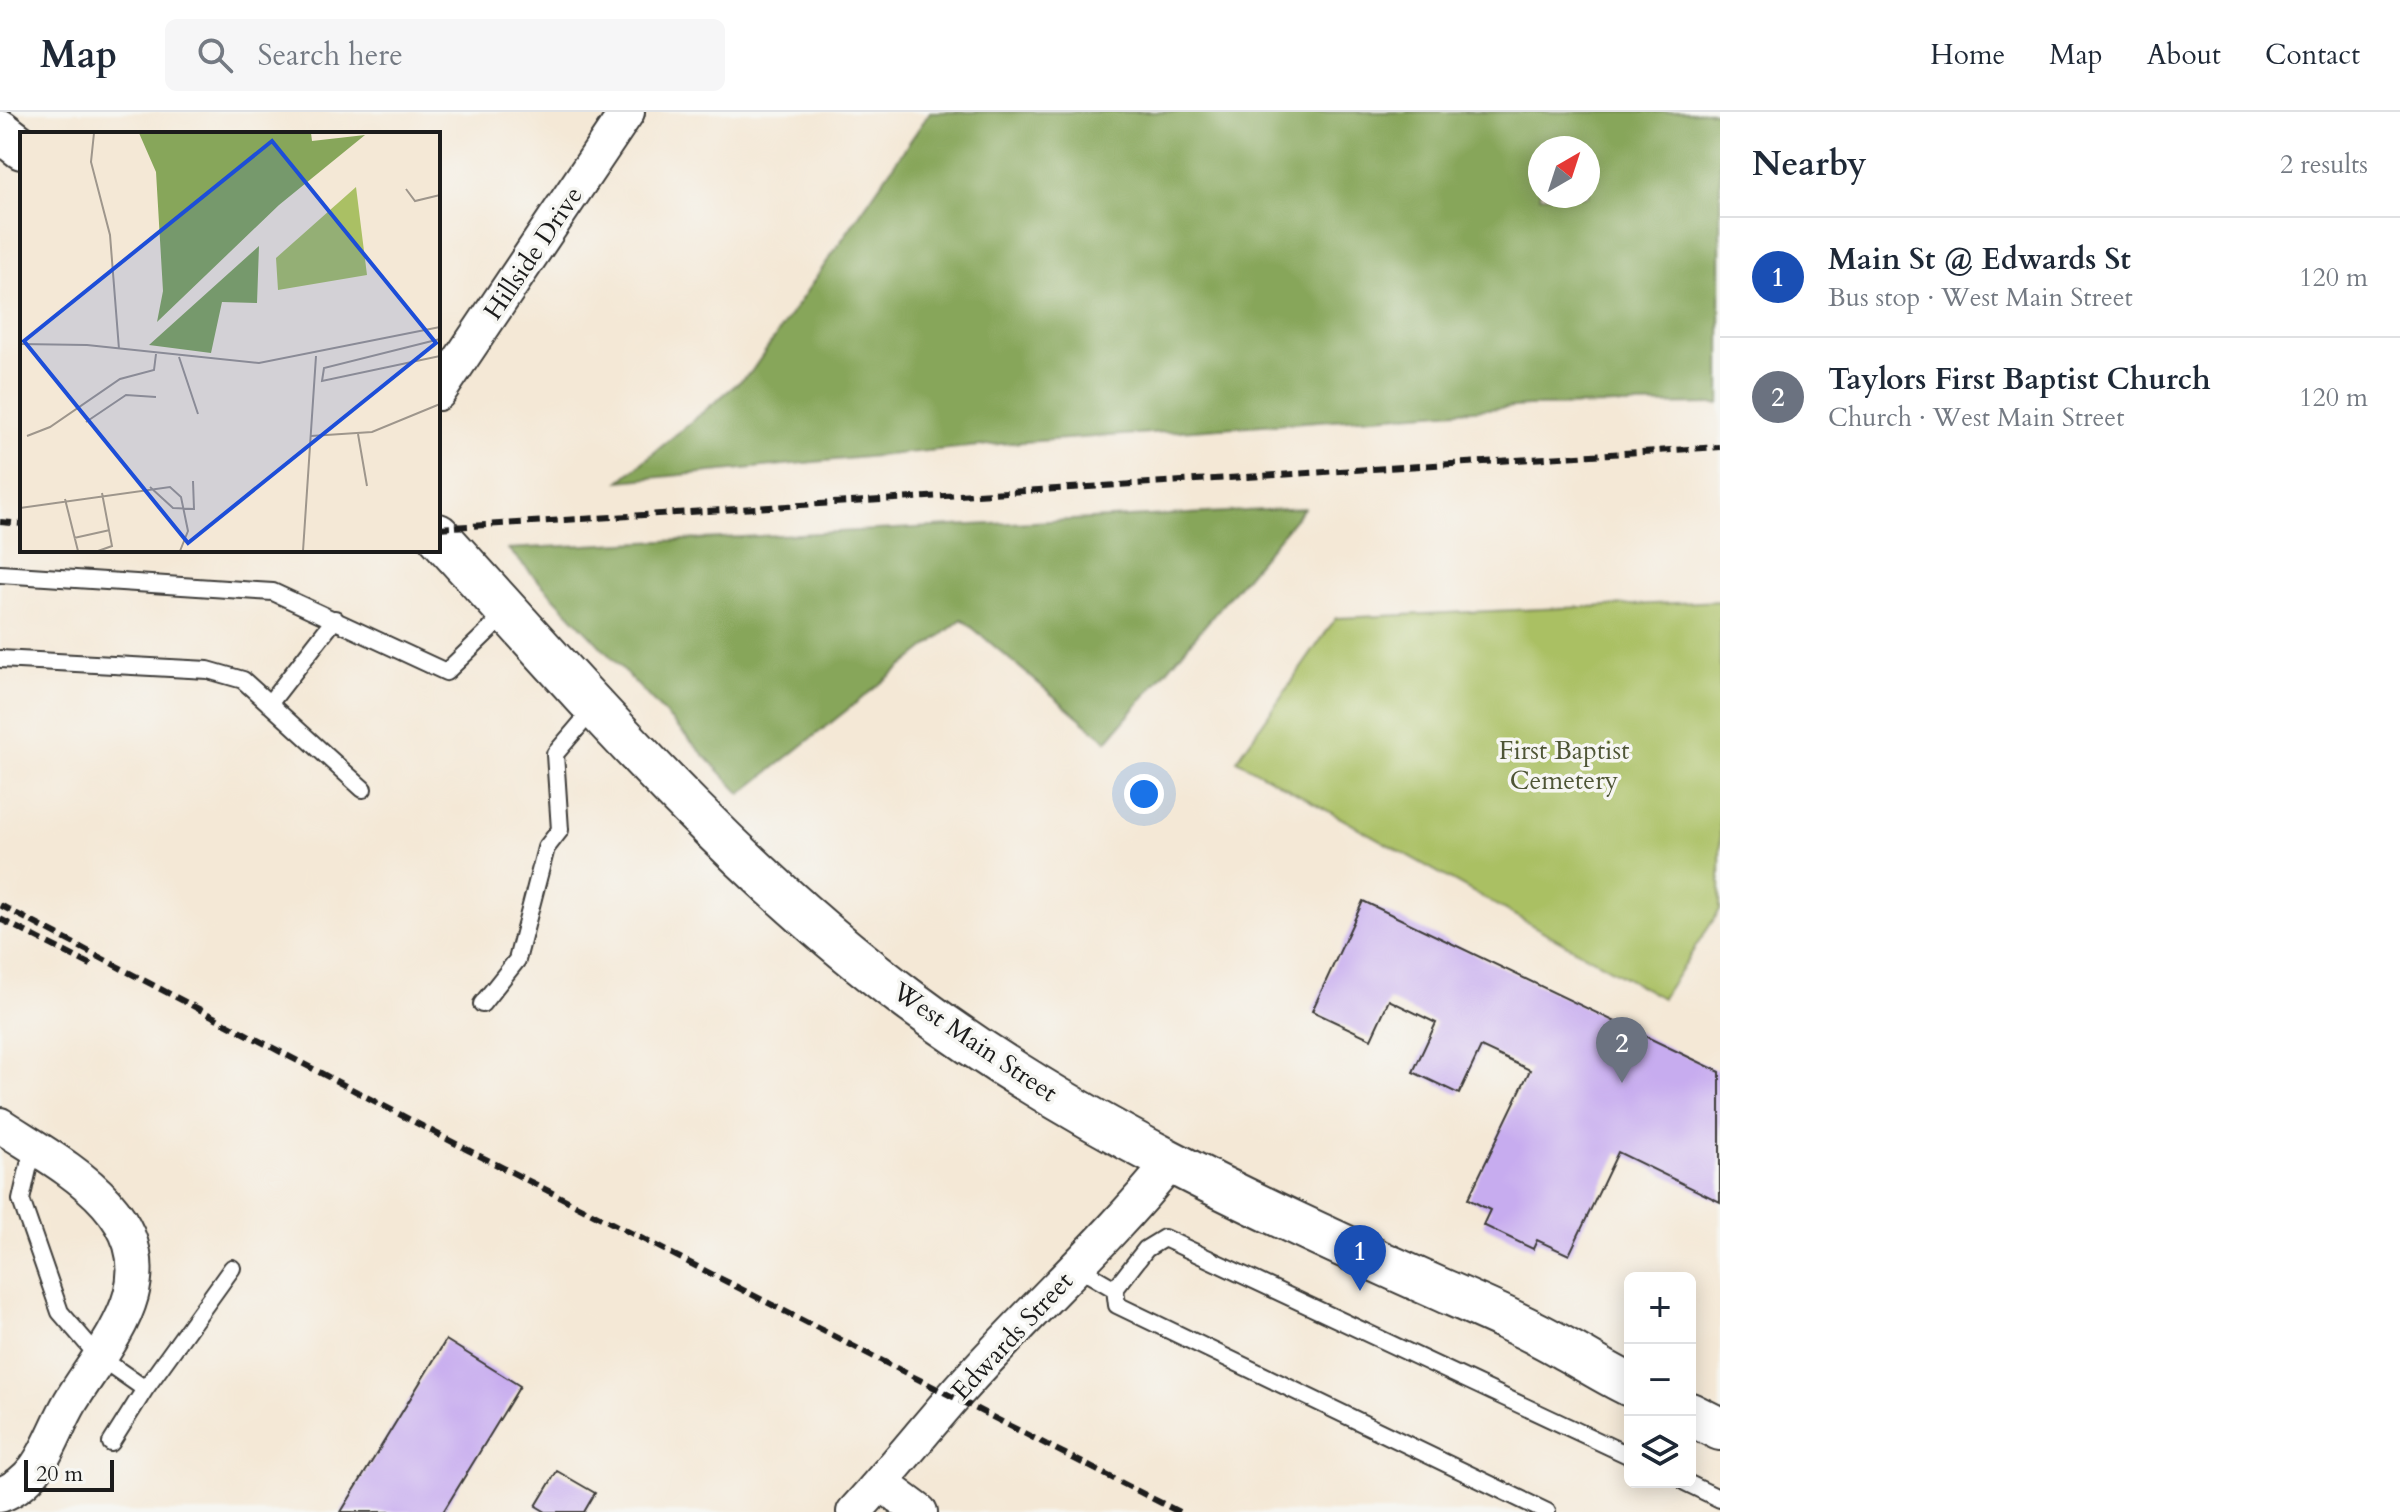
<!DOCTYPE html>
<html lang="en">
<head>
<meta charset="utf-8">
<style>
  :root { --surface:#fff; --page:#f6f6f7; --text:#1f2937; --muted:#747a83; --line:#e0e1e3; --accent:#1a73e8 }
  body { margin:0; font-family:Cardo,serif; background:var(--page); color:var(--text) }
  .controls { position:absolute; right:24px; bottom:24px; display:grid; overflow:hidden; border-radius:12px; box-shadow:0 4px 20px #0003 }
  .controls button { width:72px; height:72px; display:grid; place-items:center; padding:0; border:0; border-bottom:2px solid var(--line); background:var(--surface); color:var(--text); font:40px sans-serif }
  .compass { position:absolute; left:1528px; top:24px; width:72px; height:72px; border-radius:50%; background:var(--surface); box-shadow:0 4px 20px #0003; rotate:39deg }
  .scale { position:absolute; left:24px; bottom:20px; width:90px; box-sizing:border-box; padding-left:8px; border:4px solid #1c1c1c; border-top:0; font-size:22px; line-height:28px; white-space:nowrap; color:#1c1c1c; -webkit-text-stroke:6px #f6f6f2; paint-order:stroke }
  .you { position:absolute; left:1144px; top:682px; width:28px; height:28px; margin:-20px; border:6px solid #fff; border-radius:50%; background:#1a73e8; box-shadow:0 0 0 12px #1a73e833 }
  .badge { display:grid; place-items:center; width:52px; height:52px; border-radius:50%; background:var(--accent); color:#fff; font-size:26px; font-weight:700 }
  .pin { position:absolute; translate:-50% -66px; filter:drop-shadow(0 2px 4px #0008) }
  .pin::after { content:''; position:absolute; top:42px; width:28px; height:24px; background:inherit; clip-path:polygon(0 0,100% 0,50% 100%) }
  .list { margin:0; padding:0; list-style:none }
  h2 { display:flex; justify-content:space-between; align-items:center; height:104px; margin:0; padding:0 32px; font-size:34px }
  h2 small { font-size:26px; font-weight:400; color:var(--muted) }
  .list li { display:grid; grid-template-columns:52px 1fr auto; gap:24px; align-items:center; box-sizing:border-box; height:120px; padding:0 32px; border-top:2px solid var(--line) }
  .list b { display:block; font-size:30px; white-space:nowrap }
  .list p { margin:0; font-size:26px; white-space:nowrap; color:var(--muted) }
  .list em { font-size:26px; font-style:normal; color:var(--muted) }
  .icon { flex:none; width:44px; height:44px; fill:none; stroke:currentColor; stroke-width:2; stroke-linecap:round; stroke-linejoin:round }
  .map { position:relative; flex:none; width:1720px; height:1400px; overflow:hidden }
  header { display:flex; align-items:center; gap:48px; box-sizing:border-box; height:112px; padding:0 40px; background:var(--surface); border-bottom:2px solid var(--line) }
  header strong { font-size:38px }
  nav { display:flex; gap:44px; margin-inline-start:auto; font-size:28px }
  .search { width:560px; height:72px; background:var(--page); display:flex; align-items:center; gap:20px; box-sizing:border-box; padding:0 28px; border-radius:12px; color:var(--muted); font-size:30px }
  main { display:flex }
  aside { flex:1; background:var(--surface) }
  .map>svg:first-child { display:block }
</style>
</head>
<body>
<header>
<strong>Map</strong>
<div class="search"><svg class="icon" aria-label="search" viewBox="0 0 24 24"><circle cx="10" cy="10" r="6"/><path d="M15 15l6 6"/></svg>Search here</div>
<nav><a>Home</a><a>Map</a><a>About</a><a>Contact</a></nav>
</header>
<main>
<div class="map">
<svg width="1720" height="1400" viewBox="0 0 1720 1400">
  <rect width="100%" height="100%" fill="#f6f6f2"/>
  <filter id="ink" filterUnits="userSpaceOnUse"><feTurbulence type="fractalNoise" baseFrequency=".0125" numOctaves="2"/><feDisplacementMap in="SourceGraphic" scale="16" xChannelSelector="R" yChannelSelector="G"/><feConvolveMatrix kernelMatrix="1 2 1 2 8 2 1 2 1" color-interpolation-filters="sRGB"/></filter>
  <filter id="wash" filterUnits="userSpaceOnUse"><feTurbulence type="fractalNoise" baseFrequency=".006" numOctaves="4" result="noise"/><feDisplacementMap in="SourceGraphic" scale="32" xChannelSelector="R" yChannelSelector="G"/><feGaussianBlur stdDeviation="1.8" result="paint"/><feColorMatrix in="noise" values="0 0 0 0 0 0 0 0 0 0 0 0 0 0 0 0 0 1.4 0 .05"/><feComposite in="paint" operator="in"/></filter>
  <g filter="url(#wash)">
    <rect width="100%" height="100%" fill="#f4e8d6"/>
    <!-- green -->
    <path fill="#aac064" stroke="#636e40" stroke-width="2" d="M1720 489V798L1662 886 1237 648 1336 506Z"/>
    <!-- forest -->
    <path fill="#87a65a" stroke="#52613b" stroke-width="2" fill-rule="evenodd" d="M930 0H1720V292L1528 294 1010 331 620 369 751 260ZM1540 36H1588V84H1540Z
      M1304 396 1107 629 962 507 741 682 508 437Z"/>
    <g id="blocks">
      <!-- building -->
      <path fill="#c7acef" d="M1363 789 1720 960V1090L1618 1040 1569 1143 1537 1128 1533 1137 1483 1113 1490 1098 1468 1087 1530 958 1481 935 1459 982 1413 960 1436 911 1389 888 1371 927 1312 899Z
        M446 1228 520 1274 443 1400H341Z
        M557 1359 595 1381 584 1400H546L536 1394Z"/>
    </g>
  </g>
  <g filter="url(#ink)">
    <use href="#blocks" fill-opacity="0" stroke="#3c3b38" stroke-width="2"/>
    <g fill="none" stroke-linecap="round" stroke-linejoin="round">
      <!-- service casing -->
      <g stroke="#3c3b38" stroke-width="20">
        <path id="service" d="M0 462 273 480 446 560 508 500
          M0 547 208 558 243 568 363 677
          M269 592 335 507
          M482 892 517 848 546 736 560 718 555 642 595 595
          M33 1035 21 1088 60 1200 98 1244 145 1277 232 1156
          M1077 1155 1115 1177
          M111 1331 145 1277
          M1685 1370 1720 1387
          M1547 1400 1117 1193 1115 1177 1146 1137 1164 1126 1630 1344"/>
      </g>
      <!-- minor casing -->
      <g stroke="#3c3b38" stroke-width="38">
        <path id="minor" d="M438 281 627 0
          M0 1013C59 1052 154 1097 131 1183 121 1220 91 1256 71 1289 49 1326 44 1366 0 1383
          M881 1371 920 1400
          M854 1400C889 1362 920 1323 954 1284 1024 1204 1104 1133 1171 1050"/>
      </g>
      <!-- tertiary casing -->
      <g stroke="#3c3b38" stroke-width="46">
        <path id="tertiary" d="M0 19 22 36
          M438 423C586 585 732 756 909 888 1072 1010 1259 1097 1444 1179 1485 1197 1527 1215 1565 1237 1587 1249 1607 1262 1630 1273
          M1690 1302 1720 1317"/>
      </g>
      <!-- service -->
      <use href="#service" stroke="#fff" stroke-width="16"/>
      <!-- minor -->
      <use href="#minor" stroke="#fff" stroke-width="34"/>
      <!-- tertiary -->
      <use href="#tertiary" stroke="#fff" stroke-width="42"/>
      <!-- rail -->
      <path stroke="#1c1c1c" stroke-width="6" stroke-dasharray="12 6" stroke-linecap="butt" d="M0 410 22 412
        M438 416 1720 335
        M0 793 466 1037 1179 1400
        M0 807 93 854"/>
    </g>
  </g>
  <g text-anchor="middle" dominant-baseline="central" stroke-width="7" stroke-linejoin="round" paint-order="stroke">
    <!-- street labels -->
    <g font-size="26" fill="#1c1c1c" stroke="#f6f6f2">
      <text transform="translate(533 141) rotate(-56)">Hillside Drive</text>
      <text transform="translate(975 930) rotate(34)">West Main Street</text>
      <text transform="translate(1012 1224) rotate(-47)">Edwards Street</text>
    </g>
    <!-- park labels -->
    <g font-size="26" fill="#4e5535" stroke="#f6f6f2">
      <text x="1564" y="638">First Baptist<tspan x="1564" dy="30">Cemetery</tspan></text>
    </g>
  </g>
  <!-- overview -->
  <g transform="translate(20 20)">
    <rect width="420" height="420" fill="#f4e8d6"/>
    <path d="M336 55 347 143 258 158 256 126Z" fill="#aac064"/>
    <path d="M119 1H291L292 9 345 3 259 73 137 190 143 159 136 40ZM239 114 237 171 202 170 191 221 129 213Z" fill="#87a65a"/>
    <path fill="none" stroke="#9e968c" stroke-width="2" d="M74 1 71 30 90 103 99 217M386 57 395 69 420 63M420 207 304 236 302 249 420 224M0 212 67 213 239 231 420 195M159 225 178 282M66 290 106 263 136 265M338 302 347 354M7 304 30 295 100 247 134 238 136 222M291 304 352 300 420 272M130 355 153 376 174 377 173 349M45 367 58 419M0 376 150 355 161 365 168 399 160 419M54 406 90 398M78 419 92 414 82 361M283 419 296 224"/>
    <path fill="#1d4ed8" fill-opacity="0.15" stroke="#1d4ed8" stroke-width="4" d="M252 9 416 211 168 411 4 209Z"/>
    <rect width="420" height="420" fill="none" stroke="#1c1c1c" stroke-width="4"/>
  </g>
</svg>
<div class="controls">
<button>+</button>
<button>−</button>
<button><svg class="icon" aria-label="layers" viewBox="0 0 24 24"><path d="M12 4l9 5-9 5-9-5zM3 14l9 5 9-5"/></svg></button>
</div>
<svg class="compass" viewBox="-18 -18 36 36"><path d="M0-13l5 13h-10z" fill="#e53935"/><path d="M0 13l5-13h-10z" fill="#747a83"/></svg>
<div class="scale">20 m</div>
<div class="you"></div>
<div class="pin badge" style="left:1360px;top:1179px;background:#1a4fb4">1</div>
<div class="pin badge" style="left:1622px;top:971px;background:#6b7280">2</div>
</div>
<aside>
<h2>Nearby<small>2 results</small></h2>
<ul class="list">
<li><span class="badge" style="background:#1a4fb4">1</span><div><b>Main St @ Edwards St</b><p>Bus stop · West Main Street</p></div><em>120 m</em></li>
<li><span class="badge" style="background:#6b7280">2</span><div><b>Taylors First Baptist Church</b><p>Church · West Main Street</p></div><em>120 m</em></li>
</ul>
</aside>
</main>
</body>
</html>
